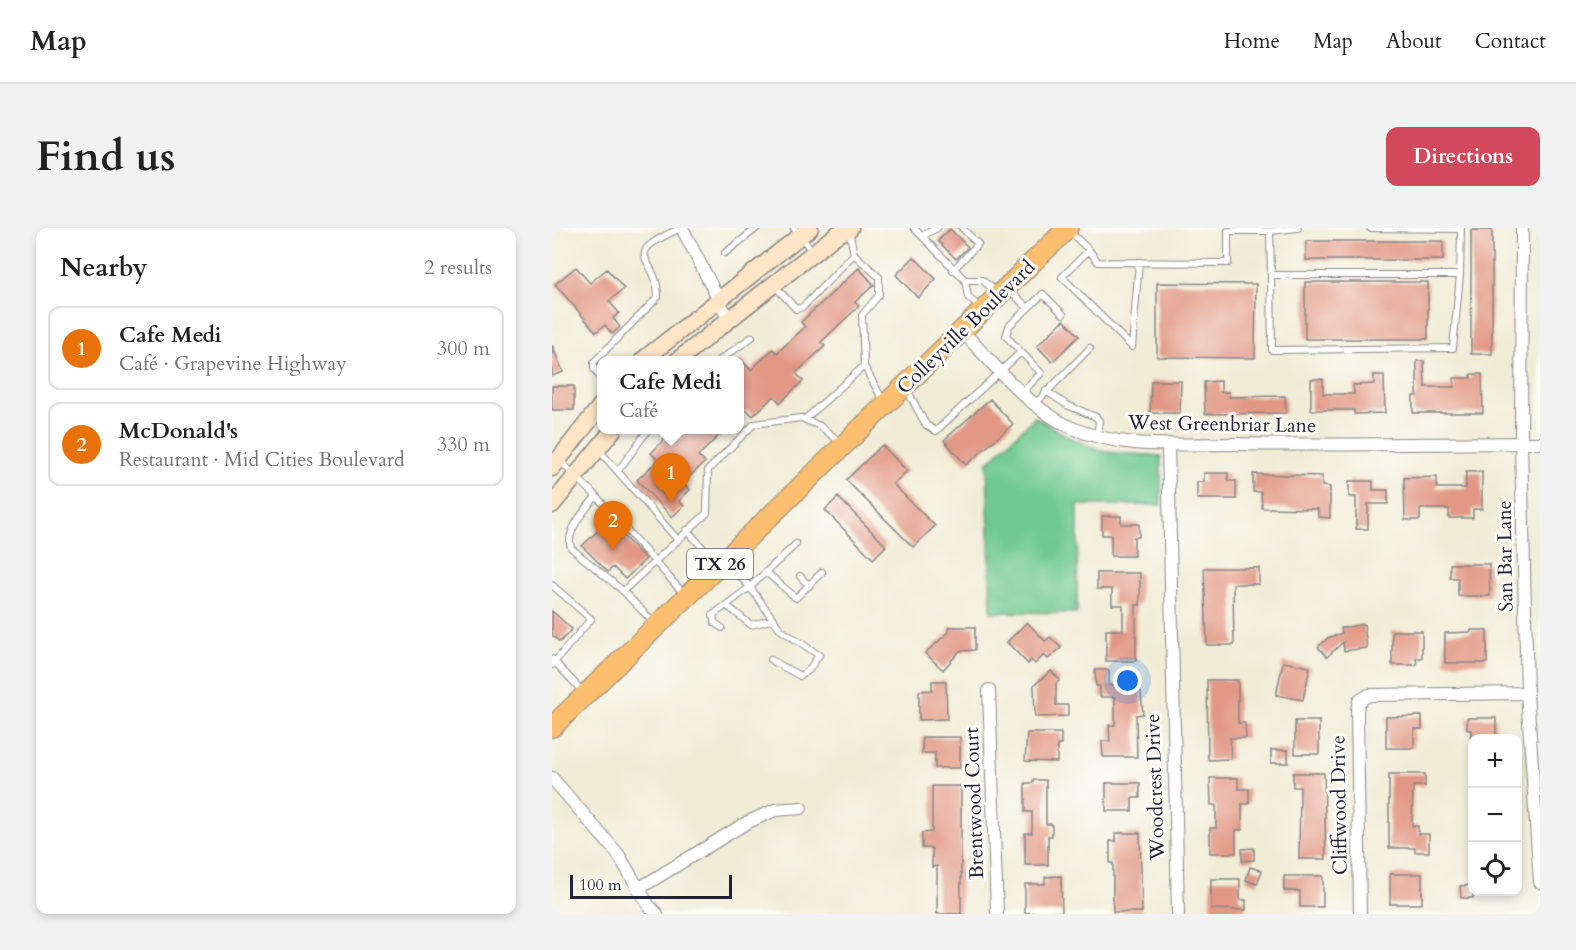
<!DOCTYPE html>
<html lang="en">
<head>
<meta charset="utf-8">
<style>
  :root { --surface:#fff; --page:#f2f2f2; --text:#222; --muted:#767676; --line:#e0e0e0; --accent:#d1495b }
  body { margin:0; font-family:Cardo,serif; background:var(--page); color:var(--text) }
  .controls { position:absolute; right:18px; bottom:18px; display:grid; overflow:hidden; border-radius:12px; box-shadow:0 3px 9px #0003 }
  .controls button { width:54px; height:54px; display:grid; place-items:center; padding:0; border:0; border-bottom:2px solid var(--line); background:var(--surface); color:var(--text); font:30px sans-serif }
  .scale { position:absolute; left:18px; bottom:15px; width:162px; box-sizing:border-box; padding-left:6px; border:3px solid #22223b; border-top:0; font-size:16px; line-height:21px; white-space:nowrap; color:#22223b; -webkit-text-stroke:4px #fdfcf7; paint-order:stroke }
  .you { position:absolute; left:576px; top:453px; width:21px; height:21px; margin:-15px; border:4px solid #fff; border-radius:50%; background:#1a73e8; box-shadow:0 0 0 9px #1a73e833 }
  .badge { display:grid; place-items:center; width:39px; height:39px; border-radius:50%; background:var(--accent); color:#fff; font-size:20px; font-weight:700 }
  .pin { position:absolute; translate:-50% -50px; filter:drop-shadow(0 2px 3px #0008) }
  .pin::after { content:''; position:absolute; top:32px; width:21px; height:18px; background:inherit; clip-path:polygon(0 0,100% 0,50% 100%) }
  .popup { position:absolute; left:45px; top:128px; width:147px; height:78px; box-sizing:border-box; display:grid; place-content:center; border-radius:12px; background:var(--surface); filter:drop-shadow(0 2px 4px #0005); font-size:20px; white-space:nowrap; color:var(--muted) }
  .popup b { font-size:22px; color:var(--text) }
  .popup::after { content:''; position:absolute; left:50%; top:100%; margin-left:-12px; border:12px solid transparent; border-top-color:var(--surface) }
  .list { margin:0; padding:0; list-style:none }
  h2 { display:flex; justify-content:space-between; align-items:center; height:78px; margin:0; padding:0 24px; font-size:26px }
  h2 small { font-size:20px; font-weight:400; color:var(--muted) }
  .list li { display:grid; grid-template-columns:39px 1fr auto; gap:18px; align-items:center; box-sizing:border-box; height:84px; margin:0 12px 12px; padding:0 12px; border:2px solid var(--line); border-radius:12px }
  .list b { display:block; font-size:22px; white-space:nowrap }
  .list p { margin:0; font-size:20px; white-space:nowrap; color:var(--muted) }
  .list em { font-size:20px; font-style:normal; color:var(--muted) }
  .icon { flex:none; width:33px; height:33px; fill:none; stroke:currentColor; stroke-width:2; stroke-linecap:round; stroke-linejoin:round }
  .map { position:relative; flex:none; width:988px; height:686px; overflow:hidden; border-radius:12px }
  header { display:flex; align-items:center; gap:36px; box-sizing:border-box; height:84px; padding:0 30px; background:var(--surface); border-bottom:2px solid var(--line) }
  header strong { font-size:28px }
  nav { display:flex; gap:33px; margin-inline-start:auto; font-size:21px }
  .intro { display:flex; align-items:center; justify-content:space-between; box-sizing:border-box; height:144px; padding:0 36px }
  h1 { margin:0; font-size:42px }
  .button { padding:15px 27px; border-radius:12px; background:var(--accent); color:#fff; font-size:21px; font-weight:700 }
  main { display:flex; gap:36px; padding:0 36px }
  aside { flex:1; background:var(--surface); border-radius:12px; box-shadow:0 3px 9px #0003 }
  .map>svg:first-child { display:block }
</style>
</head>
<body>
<header>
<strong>Map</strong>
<nav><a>Home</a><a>Map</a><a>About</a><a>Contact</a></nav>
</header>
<div class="intro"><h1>Find us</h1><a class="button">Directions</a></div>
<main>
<aside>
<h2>Nearby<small>2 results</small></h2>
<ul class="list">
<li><span class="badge" style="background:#e8710a">1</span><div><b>Cafe Medi</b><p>Café · Grapevine Highway</p></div><em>300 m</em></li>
<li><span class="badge" style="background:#e8710a">2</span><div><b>McDonald's</b><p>Restaurant · Mid Cities Boulevard</p></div><em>330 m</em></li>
</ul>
</aside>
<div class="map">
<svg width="988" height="686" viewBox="0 0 988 686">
  <rect width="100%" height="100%" fill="#fdfcf7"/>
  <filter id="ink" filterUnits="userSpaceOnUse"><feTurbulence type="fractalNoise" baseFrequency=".0167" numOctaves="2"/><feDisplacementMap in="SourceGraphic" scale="12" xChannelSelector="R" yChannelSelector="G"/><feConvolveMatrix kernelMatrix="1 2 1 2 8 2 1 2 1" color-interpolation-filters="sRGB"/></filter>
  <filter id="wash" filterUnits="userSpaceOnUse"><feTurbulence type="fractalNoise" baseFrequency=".008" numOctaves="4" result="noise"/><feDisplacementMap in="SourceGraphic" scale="24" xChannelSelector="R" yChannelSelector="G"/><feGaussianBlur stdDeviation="1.35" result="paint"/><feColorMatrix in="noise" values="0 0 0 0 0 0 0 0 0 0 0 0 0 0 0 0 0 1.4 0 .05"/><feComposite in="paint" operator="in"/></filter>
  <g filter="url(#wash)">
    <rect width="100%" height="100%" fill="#f0ecd6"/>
    <!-- green -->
    <path fill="#6fc990" stroke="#487666" stroke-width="1.5" d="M483 189 518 210 553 224 609 228V277H526L525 385 439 384 435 235Z"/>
    <g id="blocks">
      <!-- building -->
      <path fill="#e29884" d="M398 1 416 19 404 31 386 13Z
        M919 2H940V126H919Z
        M754 13H891V32H754Z
        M362 29 384 51 366 70 344 47Z
        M24 39 38 55 55 41 72 61 57 73 67 85 61 90 68 99 60 106 53 97 44 104 3 56Z
        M307 40 322 57 303 74 307 78 269 114 273 118 244 145 251 153 228 175 222 168 201 188 195 182 188 188V131L199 142 221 121 225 125 253 99 249 94Z
        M753 54H876V111H753Z
        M605 55 704 56 703 130 605 129Z
        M512 92 527 108 500 134 485 118Z
        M0 117 11 144 0 148Z
        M865 133H872L873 159H902V150H919V146H930L931 185H861V168H865Z
        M822 147H832L833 185 802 186V182H759V151H771V166H802L801 157 822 156Z
        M599 153H629L628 185H598Z
        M669 153V164H677V169L733 168 734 185 653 186 652 154Z
        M0 158H22V182H0Z
        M438 171 461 196 414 237 392 212Z
        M123 201H174L146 228 153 234 131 255 138 262 127 273 132 278 120 289 85 252 106 232 99 225Z
        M330 217 355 243 341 256 383 298 361 319 294 252Z
        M914 244H930V281H921V290H897V281H868V292H853L852 250 885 249V260H914Z
        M652 245H676V253H684V271H645V254H652Z
        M701 246 770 248V258L778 259V290L766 289V281L710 280 709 264H701Z
        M797 253H821V262H836V276H816V301H804V269H797Z
        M286 269 334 318 321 331 273 282Z
        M550 288H569V296H587V309H582V328H559V307H550Z
        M56 293 94 331 73 351 61 339 56 344 30 318Z
        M898 336H937L938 368H906V350H898Z
        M652 340H707V356H681L682 417H655Z
        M545 345H588V377H584V433H554V402H571V377H560V361H545Z
        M0 383 20 401 8 414 0 407Z
        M475 394 493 413 498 409 509 420 496 431 492 427 483 436 479 432 476 436 455 414Z
        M812 396 815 420 792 423 791 414 775 429 766 419 776 410 790 405 789 400Z
        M397 399H423V422L408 423 391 442 373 425 397 404Z
        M919 402H935V435H893V405L919 404Z
        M840 403H870V430H864L865 437H840Z
        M731 434 758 439 751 472 724 467Z
        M543 442H557V457L588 456 591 486 584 487 585 529H551L550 513H558L557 497H563V469H548V458H544Z
        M499 443 508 452 504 456V477H516V488L483 489 482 457Z
        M655 452H686V495H693L694 510H678L679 531 656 532Z
        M380 453H394L395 491 367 492V463L380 462Z
        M870 488V501H862V520H834V489Z
        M915 490H944V510H919V502H915Z
        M743 493H767V526H743Z
        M475 505H509V517H505V534L473 533Z
        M370 509H408V540H383V525H370Z
        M719 522H736V535H719Z
        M741 545H772L774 631H747L748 559H741Z
        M837 546H873V558H861L860 598H866V606H877V624H863V620H837Z
        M658 550H686V561H697V576H690V602H684V625H658V600H664V577H659Z
        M481 552H494V596H500V608H496V637H473V605H480V584H473V555H481Z
        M554 555H588V570H580V583H554Z
        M380 558H409V686H385V638L380 639V620H370V605L380 604Z
        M564 605H588L590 684H561V635H558V613H564Z
        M702 620V632L690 633V621Z
        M698 639 710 643 705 656 694 652Z
        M838 646H870V676H838Z
        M509 648 510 684 473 685V656H493V649Z
        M732 648H771V679H748V663H732Z
        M659 651H688V672H694V682L659 681Z
        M921 657V670H909L908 658Z"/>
    </g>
  </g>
  <g filter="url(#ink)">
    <use href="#blocks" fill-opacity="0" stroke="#898788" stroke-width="1.5"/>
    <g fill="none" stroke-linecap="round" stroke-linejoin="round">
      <!-- service casing -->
      <g stroke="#898788" stroke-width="8">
        <path id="service" d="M242 0 261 24
          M362 0 413 52 416 69 429 81
          M818 0 909 1
          M297 2 302 26 327 49V67L310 87 312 138 332 174
          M516 2 537 22 546 34 676 35V3H718L719 47H908L909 0
          M718 3 746 0
          M372 7 385 0
          M537 22 510 49 580 119 587 34
          M173 25 205 0
          M401 42 426 16 410 0
          M719 47 720 122 901 120 908 47
          M413 52H430L445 64
          M222 57 244 81 251 79 302 26
          M457 62 476 80 457 98 454 108 489 145 469 166
          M476 80 491 66 511 86
          M168 132 200 109
          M50 152 42 141V134L106 69C106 26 64 29 129 0
          M354 160 374 197 384 203 469 124
          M494 163 515 177 544 189 547 193 545 208
          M483 176 538 120
          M253 191 312 138
          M46 221 125 311
          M8 233 44 268 132 366
          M66 243 96 202
          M44 268C34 282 13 302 19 320L71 363 102 395
          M135 302 164 335
          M174 333 198 359 229 402 267 427 257 442 248 448 219 432
          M214 344 244 370 270 344
          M248 348 257 358
          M0 357 39 391 0 437
          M71 363 155 285 156 242 202 196 249 190 268 198 288 214
          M174 377 199 397 222 391
          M170 400 163 395 161 387 198 359 244 316
          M0 431 31 464"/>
      </g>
      <!-- minor casing -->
      <g stroke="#898788" stroke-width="14">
        <path id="minor" d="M130 0 177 92
          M970 0 969 215 975 465 988 654
          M410 103C443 137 474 178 518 199 569 222 629 216 684 216 785 218 887 215 988 215
          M616 216 626 686
          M437 462 445 686
          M0 550 66 626 97 678 105 686
          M86 661 194 595 223 582 249 580
          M808 686 805 482 807 473 817 467 975 465"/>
      </g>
      <!-- secondary casing -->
      <g stroke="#898788" stroke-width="19">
        <path id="secondary" d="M91 132 258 0
          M126 132 284 7 298 0
          M0 240 50 176
          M0 277 61 202"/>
      </g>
      <!-- primary casing -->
      <g stroke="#898788" stroke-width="22">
        <path id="primary" d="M0 499 516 0"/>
      </g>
      <!-- service -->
      <use href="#service" stroke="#fff" stroke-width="6"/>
      <!-- minor -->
      <use href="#minor" stroke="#fff" stroke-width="12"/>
      <!-- secondary -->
      <use href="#secondary" stroke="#fde5c5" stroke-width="16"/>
      <!-- primary -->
      <use href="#primary" stroke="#fbbd6e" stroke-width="20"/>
    </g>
  </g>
  <g text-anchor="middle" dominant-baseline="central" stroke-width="6" stroke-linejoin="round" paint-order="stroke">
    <!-- shield labels -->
    <rect fill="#fdfcf7" stroke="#646373" stroke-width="1.5" x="135" y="321" width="66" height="30" rx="4.5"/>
    <g font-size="18" font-weight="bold" fill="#22223b">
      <text x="168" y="336">TX 26</text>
    </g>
    <!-- street labels -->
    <g font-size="20" fill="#22223b" stroke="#fdfcf7">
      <text transform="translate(414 99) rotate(-44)">Colleyville Boulevard</text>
      <text transform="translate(670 196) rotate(1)">West Greenbriar Lane</text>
      <text transform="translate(953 328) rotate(-91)">San Bar Lane</text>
      <text transform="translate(603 559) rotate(-92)">Woodcrest Drive</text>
      <text transform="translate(422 575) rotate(-92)">Brentwood Court</text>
      <text transform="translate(787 577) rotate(-91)">Cliffwood Drive</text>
    </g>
  </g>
</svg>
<div class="controls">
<button>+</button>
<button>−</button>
<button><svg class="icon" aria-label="locate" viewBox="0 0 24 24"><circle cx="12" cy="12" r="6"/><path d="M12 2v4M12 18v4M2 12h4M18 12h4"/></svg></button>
</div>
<div class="scale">100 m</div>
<div class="you"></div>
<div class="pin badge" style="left:119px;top:275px;background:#e8710a">1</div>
<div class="popup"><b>Cafe Medi</b>Café</div>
<div class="pin badge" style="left:61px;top:323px;background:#e8710a">2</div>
</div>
</main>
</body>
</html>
